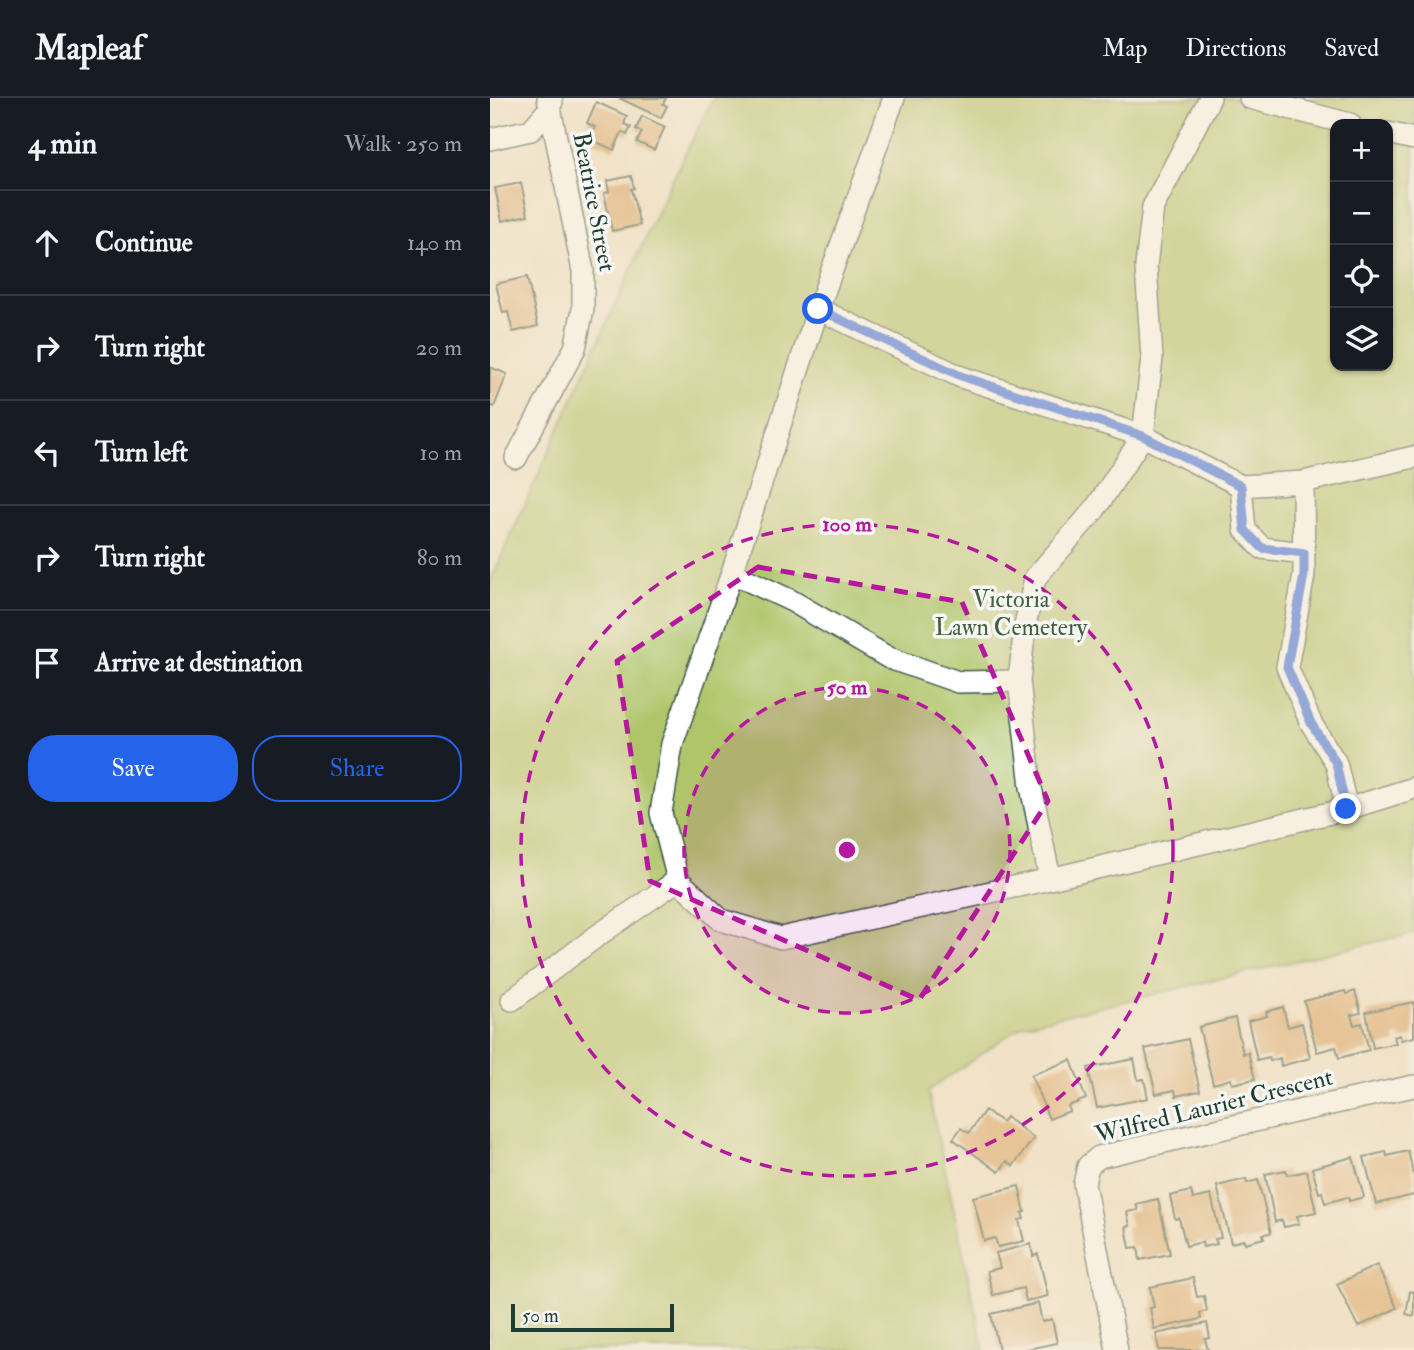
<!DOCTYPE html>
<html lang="en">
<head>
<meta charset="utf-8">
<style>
  :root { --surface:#171b24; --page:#20242c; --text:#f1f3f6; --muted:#9ea1a6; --line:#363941; --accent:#2563eb }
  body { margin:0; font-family:"IM FELL Double Pica",serif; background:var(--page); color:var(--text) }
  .controls { position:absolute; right:21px; top:21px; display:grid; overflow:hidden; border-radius:14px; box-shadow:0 2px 5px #0004 }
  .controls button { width:63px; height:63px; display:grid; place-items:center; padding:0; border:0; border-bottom:2px solid var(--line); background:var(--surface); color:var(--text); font:35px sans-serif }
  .scale { position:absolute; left:21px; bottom:18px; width:163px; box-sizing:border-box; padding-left:7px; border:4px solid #1f3d34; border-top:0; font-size:19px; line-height:24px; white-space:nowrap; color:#1f3d34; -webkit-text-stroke:5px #f6f6f2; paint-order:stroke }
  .stop { position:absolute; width:21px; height:21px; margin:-16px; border:5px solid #2563eb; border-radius:50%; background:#fff }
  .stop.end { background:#2563eb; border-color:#fff; box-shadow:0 2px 7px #0008 }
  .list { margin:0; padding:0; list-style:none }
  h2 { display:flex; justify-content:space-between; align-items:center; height:91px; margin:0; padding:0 28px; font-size:30px }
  h2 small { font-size:23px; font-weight:400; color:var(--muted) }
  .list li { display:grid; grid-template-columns:46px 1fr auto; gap:21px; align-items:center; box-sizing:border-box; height:105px; padding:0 28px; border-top:2px solid var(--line) }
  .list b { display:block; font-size:26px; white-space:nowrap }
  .list em { font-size:23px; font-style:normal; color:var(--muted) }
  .actions { display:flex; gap:14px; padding:21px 28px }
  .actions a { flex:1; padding:16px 0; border:2px solid var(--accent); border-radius:28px; text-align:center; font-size:24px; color:var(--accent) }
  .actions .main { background:var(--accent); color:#fff }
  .icon { flex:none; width:38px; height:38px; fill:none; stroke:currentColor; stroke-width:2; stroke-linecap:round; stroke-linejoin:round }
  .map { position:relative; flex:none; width:924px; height:1252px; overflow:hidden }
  header { display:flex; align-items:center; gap:42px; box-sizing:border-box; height:98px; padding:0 35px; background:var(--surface); border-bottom:2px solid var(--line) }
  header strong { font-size:33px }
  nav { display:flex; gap:38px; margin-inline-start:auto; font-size:24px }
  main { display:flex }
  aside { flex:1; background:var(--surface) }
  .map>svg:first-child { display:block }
</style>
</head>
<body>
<header>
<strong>Mapleaf</strong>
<nav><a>Map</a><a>Directions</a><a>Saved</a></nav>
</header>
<main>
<aside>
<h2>4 min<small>Walk · 250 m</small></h2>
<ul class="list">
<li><svg class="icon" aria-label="ahead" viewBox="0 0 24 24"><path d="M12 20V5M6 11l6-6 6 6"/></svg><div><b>Continue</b></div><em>140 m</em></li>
<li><svg class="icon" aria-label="right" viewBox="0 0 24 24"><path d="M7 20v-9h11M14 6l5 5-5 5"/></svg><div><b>Turn right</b></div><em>20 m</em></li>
<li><svg class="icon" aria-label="left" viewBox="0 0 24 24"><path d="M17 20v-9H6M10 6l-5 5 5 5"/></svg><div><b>Turn left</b></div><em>10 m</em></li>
<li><svg class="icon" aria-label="right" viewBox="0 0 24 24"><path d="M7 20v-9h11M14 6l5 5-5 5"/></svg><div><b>Turn right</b></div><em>80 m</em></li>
<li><svg class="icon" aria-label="arrive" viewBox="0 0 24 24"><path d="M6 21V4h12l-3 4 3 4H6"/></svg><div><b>Arrive at destination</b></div></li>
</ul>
<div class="actions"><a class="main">Save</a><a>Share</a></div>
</aside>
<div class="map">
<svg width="924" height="1252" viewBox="0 0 924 1252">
  <rect width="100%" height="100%" fill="#f6f6f2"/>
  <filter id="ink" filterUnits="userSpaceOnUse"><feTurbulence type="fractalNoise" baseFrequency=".0143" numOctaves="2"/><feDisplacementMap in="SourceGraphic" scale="14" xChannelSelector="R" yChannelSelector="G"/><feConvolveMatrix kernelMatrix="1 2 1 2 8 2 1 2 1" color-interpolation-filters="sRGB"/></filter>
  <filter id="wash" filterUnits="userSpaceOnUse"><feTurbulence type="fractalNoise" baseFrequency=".00686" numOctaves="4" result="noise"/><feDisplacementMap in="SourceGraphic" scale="28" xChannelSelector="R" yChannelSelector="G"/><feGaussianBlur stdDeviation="1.57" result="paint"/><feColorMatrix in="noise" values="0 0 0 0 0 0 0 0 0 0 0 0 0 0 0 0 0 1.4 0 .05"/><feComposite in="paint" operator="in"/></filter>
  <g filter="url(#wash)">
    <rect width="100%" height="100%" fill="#f1e2c7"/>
    <!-- green -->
    <path fill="#b0c569" stroke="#68814e" stroke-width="2" fill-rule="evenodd" d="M223 0H924V835L533 927 438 993 494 1252H0V484L177 92ZM845 26H898V268H845Z"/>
    <g id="blocks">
      <!-- building -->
      <path fill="#daa05f" d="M129 0H176L173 6 177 8 171 20Z
        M106 4 137 18 134 26 141 29 137 37 132 34 124 52 100 41 105 29 97 25Z
        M152 18 175 29 164 52 147 44 152 34 146 31Z
        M141 78 144 90 141 91 150 127 122 133 114 95 119 94 117 83Z
        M31 85 38 117 12 123 5 90Z
        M37 179 48 228 23 234 18 214 13 215 6 186Z
        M0 269 17 276 4 309 0 307Z
        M855 893 856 896 865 893 871 915 861 917 864 927 872 925 879 952 849 960 846 949 827 954 814 903Z
        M924 904V939L911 942 910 937 904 939 906 945 883 950 876 914Z
        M793 909 798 929 812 925 820 960 791 968 790 960 780 963 779 959 767 962 758 923 777 918 776 914Z
        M745 920 753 956 758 954 765 981 742 986 741 981 723 986 709 929Z
        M698 941 710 993 686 998 685 992 666 996 655 951Z
        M644 961 648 982 654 981 658 1000 607 1010 598 970Z
        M581 962 596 1001 578 1008 580 1013 559 1021 541 977Z
        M495 1012 512 1024 516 1019 544 1040 523 1068 517 1063 509 1074 463 1041 471 1030 479 1035Z
        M918 1053 924 1078V1097L886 1106 874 1059 896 1054 897 1058Z
        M863 1059 874 1099 859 1103 858 1099 835 1105 832 1094 829 1095 822 1070Z
        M796 1072 797 1077 817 1073 826 1114 807 1118 809 1126 794 1129 792 1122 785 1124 775 1076Z
        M756 1081 757 1085 768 1082 781 1135 773 1136 774 1140 755 1145 754 1142 741 1145 727 1088Z
        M529 1088 535 1114 532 1115 534 1121 529 1122 534 1143 508 1149 505 1140 494 1143 483 1099Z
        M701 1093 703 1101 721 1097 731 1140 725 1141 727 1146 713 1149 712 1144 696 1148 689 1120 685 1121 680 1098Z
        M668 1101 680 1156 650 1162 648 1149 640 1150 636 1129 640 1128 637 1114 648 1112 646 1106Z
        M541 1146 543 1158 548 1156 558 1198 536 1203 533 1190 503 1197 497 1173 510 1170 506 1155Z
        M887 1167 907 1210 868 1229 847 1186Z
        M703 1180 707 1199 714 1198 717 1213 710 1215 711 1221 664 1231 660 1210 664 1209 660 1189Z
        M920 1193 924 1194V1218L916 1216Z
        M548 1205 552 1224 562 1221 567 1245 533 1252H509L501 1216Z
        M717 1225 720 1240 715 1241 718 1252H669L666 1236Z"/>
    </g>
  </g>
  <g filter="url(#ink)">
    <use href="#blocks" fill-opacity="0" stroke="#3e564a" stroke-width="2"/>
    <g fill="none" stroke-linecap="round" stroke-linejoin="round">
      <!-- minor casing -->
      <g stroke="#3e564a" stroke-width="24">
        <path id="minor" d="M404 0 328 211 242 475 182 646 171 715 188 782 231 822 291 840 560 781 857 711 924 690
          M760 0 860 26
          M898 35 924 41
          M0 41 41 32 60 10 62 3
          M328 211 471 279 653 338 751 388 813 384 924 359
          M26 360 85 250 93 211V173L58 0
          M813 384 814 477 797 569 821 625 846 665 857 711
          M751 388 755 432 772 450 814 455
          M242 475 302 503 399 560 468 584 529 583
          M560 781 541 689 529 583 535 528 545 480 605 411 653 338 662 260 656 168 663 109 720 0
          M22 902 107 838 188 782
          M627 1252 594 1086 598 1068 609 1059 813 1012 924 988"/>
      </g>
      <!-- minor -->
      <use href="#minor" stroke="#fff" stroke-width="21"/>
    </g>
  </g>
  <g fill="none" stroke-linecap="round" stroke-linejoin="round" filter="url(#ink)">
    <!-- route -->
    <path stroke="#2563eb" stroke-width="9" d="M328 211 471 278 653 338 751 388 755 432 772 450 814 455V477L797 569 821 625 846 665 856 711"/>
  </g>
  <!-- marked area -->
  <path d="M0 0H924V1252H0ZM268 469 472 504 558 703 429 902 160 783 127 563Z" fill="#f1e2c7" fill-opacity=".55" fill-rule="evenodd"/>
  <path fill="none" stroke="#b5179e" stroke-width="5" stroke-dasharray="14 9" stroke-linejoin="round" d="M268 469 472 504 558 703 429 902 160 783 127 563Z"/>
  <!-- distance rings -->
  <circle cx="357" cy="752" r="163" fill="#b5179e" fill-opacity=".12"/>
  <g fill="none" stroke="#b5179e" stroke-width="3.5" stroke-dasharray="12 9">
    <circle cx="357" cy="752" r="163"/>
    <circle cx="357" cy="752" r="326"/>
  </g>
  <g text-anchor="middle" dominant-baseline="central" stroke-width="7" stroke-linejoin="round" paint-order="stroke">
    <!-- street labels -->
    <g font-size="24" fill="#1f3d34" stroke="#f6f6f2">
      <text transform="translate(104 104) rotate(79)">Beatrice Street</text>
      <text transform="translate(724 1008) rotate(-14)">Wilfred Laurier Crescent</text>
    </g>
    <!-- park labels -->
    <g font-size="24" fill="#435f41" stroke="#f6f6f2">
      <text x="521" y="501">Victoria<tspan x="521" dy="28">Lawn Cemetery</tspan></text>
    </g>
  </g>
  <circle cx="357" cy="752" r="10" fill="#b5179e" stroke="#f6f6f2" stroke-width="3.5"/>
  <g font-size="21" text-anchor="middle" font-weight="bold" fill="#b5179e" stroke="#f6f6f2" stroke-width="7" stroke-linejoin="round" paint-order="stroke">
    <text x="357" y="433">100 m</text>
    <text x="357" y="596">50 m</text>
  </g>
</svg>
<div class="controls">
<button>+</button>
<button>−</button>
<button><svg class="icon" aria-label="locate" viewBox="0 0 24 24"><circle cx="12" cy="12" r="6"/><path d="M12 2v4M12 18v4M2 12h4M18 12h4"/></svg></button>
<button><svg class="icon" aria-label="layers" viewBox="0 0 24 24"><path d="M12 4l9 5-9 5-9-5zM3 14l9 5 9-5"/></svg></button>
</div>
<div class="scale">50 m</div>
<div class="stop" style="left:328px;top:211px"></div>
<div class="stop end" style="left:856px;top:711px"></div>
</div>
</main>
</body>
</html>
